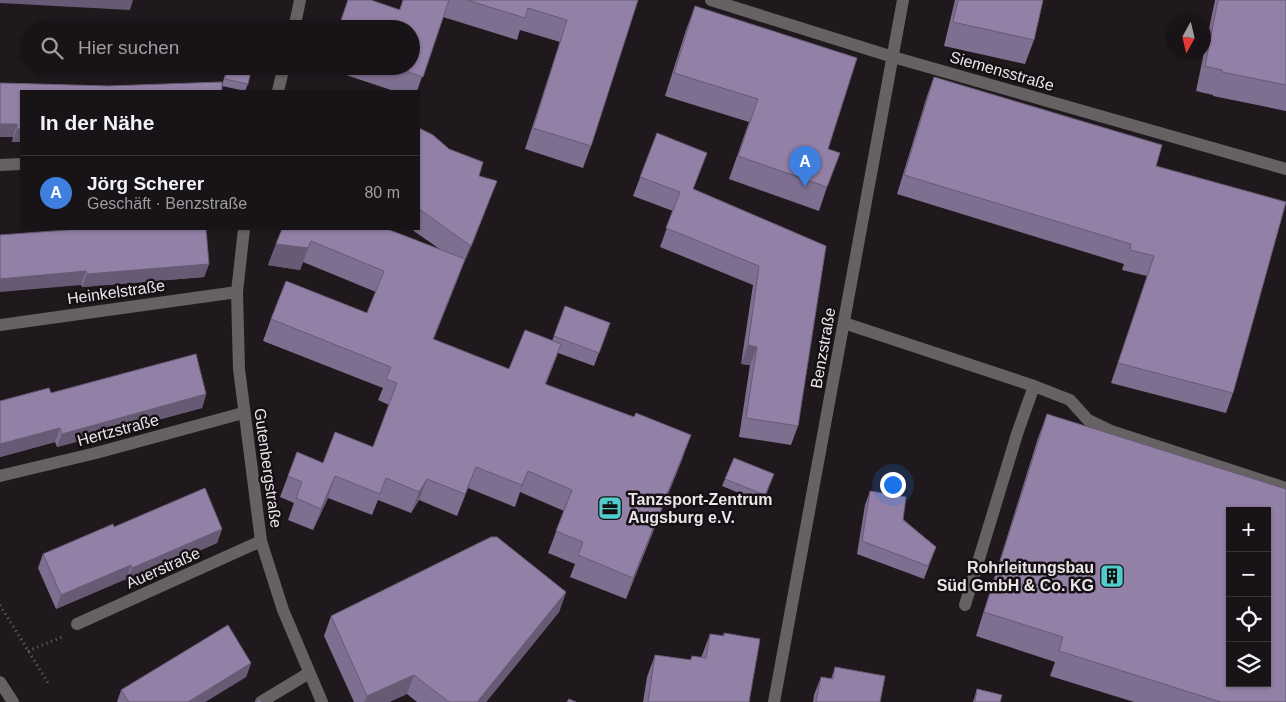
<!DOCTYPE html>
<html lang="de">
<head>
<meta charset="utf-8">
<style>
  :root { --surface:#171316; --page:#201c1f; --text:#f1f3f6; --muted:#9e9ea1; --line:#363235; --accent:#52cdcd }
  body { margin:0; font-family:Arial,sans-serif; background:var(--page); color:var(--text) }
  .controls { position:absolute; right:15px; bottom:15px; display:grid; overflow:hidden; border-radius:0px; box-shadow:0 1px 4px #0004 }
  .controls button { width:45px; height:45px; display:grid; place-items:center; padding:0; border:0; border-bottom:1px solid var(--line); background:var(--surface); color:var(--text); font:25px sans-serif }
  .compass { position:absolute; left:1166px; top:15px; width:45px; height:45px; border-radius:50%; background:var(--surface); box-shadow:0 1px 4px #0004; rotate:188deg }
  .you { position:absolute; left:892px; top:484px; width:18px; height:18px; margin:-12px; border:4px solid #fff; border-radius:50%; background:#1a73e8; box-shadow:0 0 0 8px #1a73e833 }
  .badge { display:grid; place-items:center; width:32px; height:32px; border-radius:50%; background:var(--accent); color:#fff; font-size:16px; font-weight:700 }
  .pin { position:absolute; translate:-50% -41px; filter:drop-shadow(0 1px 2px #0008) }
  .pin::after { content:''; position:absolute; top:26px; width:18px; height:15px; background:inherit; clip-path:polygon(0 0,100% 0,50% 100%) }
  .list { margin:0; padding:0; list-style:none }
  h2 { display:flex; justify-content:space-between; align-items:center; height:65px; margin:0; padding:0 20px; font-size:21px }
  h2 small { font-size:16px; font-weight:400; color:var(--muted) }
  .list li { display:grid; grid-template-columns:32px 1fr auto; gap:15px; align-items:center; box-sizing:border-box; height:75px; padding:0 20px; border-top:1px solid var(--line) }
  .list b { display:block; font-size:19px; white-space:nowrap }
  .list p { margin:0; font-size:16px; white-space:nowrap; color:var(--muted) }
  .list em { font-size:16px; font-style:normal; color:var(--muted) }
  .icon { flex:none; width:28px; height:28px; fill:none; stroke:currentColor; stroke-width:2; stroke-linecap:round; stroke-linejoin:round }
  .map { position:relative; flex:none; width:1286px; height:702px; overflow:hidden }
  .search { position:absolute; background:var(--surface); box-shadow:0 1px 4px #0004; left:20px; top:20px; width:400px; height:55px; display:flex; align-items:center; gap:12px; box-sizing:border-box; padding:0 18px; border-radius:28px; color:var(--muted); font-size:19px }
  .panel { position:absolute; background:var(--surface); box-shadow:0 1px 4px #0004; left:20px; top:90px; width:400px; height:140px; border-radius:0px }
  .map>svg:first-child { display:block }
</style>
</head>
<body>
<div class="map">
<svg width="1286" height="702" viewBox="0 0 1286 702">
  <rect width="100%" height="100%" fill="#1f191e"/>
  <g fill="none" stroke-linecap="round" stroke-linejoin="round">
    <!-- path -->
    <path stroke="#6c676b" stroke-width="3" stroke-dasharray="1 4" stroke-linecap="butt" d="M0 605 48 683
      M28 651 62 637"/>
    <!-- service -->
    <path stroke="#666263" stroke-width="12" d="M844 323 1034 386 1070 400 1088 420 1111 431 1286 488
      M965 605 1017 434 1034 386"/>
    <!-- minor -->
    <path stroke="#666263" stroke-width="12" d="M711 0 893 57 1286 169
      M294 29 300 0
      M278 91 284 66
      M0 165 21 164
      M244 229 237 292 239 369 261 541 283 610 322 702
      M0 325 237 292
      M0 476 96 453 243 413
      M77 624 261 541
      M261 702 309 673
      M774 702 903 0"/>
    <!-- tertiary -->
    <path stroke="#666263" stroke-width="12" d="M0 682 13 702"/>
  </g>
  <!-- wall -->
  <path fill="#7e6e8f" d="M348 0 399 10 403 0H638L591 146 583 168 525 149 560 42 520 30 517 40 443 17 417 91H394L325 68V66H411V29H338Z
    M955 0H1043L1034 40 1025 64 944 46Z
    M1215 0H1286V111L1213 96V95L1196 91Z
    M695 6 828 149 827 187 819 211 729 179 749 122 665 96 686 30Z
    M227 66H252L248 84 245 91 222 86Z
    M934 77 1156 166 1233 393 1226 413 1111 383 1147 276 1122 270 1124 264 897 194 927 96Z
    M0 83 108 86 21 142H12L13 137H0Z
    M419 128 449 149 479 176 489 201 433 339 509 369 552 341 565 306 610 323 594 366 558 353 546 384 683 457 626 599 570 577 575 564 548 553 564 511 520 492 515 507 468 488 457 516 419 500 411 513 378 500 372 515 328 498 313 530 288 520 294 503 280 497 297 452 323 463 373 447 389 405 378 400 383 388 263 341 271 319 367 313 376 292 303 262 300 270 268 265 282 229 441 250 411 229H419Z
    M657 133 694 189 826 246 798 426 791 445 739 437 750 365 741 364 753 285 660 247 673 211 633 196Z
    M0 235 209 264 204 277 82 287 81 285Z
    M51 393 206 394 202 408 57 447 55 442 0 457V401Z
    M1047 414 1286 702H1134L1050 676 1055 662 976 636 1038 438Z
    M734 458 774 474 763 503 722 486Z
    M870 491 936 547 924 579 857 554 865 505Z
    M114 527 222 529 217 543 127 582 126 579 56 609 38 568 43 554Z
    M566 592 559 612 486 702H417L407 694 389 702H354L324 636 331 616Z
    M724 633 749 702H643L647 677 655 655 690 660 692 656 701 658 710 634 723 636Z
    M251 663 246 677 205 702H117L121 690Z
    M835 667 880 702H813L814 695 821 677 831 679Z
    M977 689 1000 702H973Z"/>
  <!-- shaded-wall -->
  <path fill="#675a74" d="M0 0H133L130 10 0 3Z
    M0 124H17L13 137H0Z
    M17 129H21V142H12Z
    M497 181 489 201 464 266 471 246Z
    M311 241 300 270 268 265 276 244Z
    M465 259 457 281 425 361 433 339Z
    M209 264 204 277 82 287 87 274Z
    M86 271 81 285 0 292V279Z
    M561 344 553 366 537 405 545 384Z
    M748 345 757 347 750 365 741 364Z
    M206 394 202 408 57 447 62 434Z
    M60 428 55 442 0 457V444Z
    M691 435 683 457 626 599 633 578Z
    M476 467 468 488 457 516 465 494Z
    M528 471 520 492 515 507 522 485Z
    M335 476 328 498 313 530 321 509Z
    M427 479 419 500 411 513 419 492Z
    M222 529 217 543 127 582 132 568Z
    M131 565 126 579 56 609 61 595Z
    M566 592 559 612 486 702H477Z
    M251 663 246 677 205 702H188Z
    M414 675 407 694 389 702H364L367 696Z"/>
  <!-- building -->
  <path fill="#9380a6" stroke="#675a74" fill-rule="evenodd" d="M348 0H371L400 10 403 0H449L423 77 392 66H411V29H338Z
    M467 0H638L591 146 533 128 567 20 528 8 525 18Z
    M958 0H1043L1034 40 953 22Z
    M1218 0H1286V85L1222 72V70L1205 66Z
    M695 6 857 58 828 149 840 153 827 187 738 156 758 99 674 73Z
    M228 66H252L248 84 225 79Z
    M934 77 1162 145 1156 166 1286 202 1233 393 1118 363 1154 256 1130 250 1131 244 904 175Z
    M222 82V91H21V129H17V124H0V83L108 86Z
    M419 128 433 135 449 149 483 162 479 176 497 181 471 246 419 209Z
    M657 133 707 153 693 189 826 246 798 426 746 418 757 347 748 345 759 266 666 228 680 192 640 177Z
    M79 229H206L209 264 87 274 86 271 0 279V235Z
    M282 229H387L465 259 433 339 509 369 525 330 561 344 545 384 634 417 636 413 691 435 633 578 578 555 583 542 556 531 572 490 528 471 522 485 476 467 465 494 427 479 419 492 386 478 380 494 335 476 321 509 296 498 302 482 288 476 297 452 323 463 335 432 373 447 397 383 386 379 391 367 271 319 286 281 367 313 384 271 311 241 308 248 276 244Z
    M565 306 610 323 599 353 554 336Z
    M196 354 206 394 62 434 60 428 0 444V401L49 388 51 393Z
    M1047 414 1286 489V702H1221L1059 651 1063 637 984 612ZM1230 511H1267V683H1230Z
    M734 458 774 474 765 495 725 479Z
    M205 488 222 529 132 568 131 565 61 595 43 554 113 524 114 527Z
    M870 491 906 497 903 520 936 547 928 566 862 541Z
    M491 537H497L566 592 477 702H449L414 675 367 696 331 616Z
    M228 625 251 663 188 702H129L121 690Z
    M724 633 760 639 749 702H648L655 655 691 660 692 656 706 658 710 634 724 636Z
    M835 667 885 676 880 702H816L821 677 833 679Z
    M977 689 1002 695 1000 702H975Z
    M260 699 262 702H255Z
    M569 699 576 702H567Z"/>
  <!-- icons -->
  <defs>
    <g id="office-square" transform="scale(1.25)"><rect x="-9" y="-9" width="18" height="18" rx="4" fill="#52cdcd" stroke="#161015"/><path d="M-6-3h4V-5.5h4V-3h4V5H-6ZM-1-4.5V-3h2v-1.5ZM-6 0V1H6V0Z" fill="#111"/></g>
    <g id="building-square" transform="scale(1.25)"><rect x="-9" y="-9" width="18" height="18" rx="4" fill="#52cdcd" stroke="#161015"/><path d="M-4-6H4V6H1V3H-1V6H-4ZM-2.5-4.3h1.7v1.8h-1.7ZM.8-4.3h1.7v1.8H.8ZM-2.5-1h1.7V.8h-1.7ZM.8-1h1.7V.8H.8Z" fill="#111"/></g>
  </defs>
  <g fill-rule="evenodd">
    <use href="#office-square" x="610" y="508"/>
    <use href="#building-square" x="1112" y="576"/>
  </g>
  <g text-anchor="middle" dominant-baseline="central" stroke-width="5" stroke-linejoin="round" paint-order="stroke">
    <!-- street labels -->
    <g font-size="16" fill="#e9e5e8" stroke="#161015">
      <text transform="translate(1002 71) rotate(16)">Siemensstraße</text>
      <text transform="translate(116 292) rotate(-8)">Heinkelstraße</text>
      <text transform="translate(823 348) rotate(-80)">Benzstraße</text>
      <text transform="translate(118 430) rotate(-15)">Hertzstraße</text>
      <text transform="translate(268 468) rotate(82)">Gutenbergstraße</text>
      <text transform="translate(163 568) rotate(-24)">Auerstraße</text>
    </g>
    <!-- poi labels -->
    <g font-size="16" font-weight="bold" fill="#e9e5e8" stroke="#161015" text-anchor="start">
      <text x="628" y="499">Tanzsport-Zentrum<tspan x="628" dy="18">Augsburg e.V.</tspan></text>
      <text x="1094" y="567" text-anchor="end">Rohrleitungsbau<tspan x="1094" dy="18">Süd GmbH &amp; Co. KG</tspan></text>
    </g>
  </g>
</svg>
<div class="controls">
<button>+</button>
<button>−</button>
<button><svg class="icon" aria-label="locate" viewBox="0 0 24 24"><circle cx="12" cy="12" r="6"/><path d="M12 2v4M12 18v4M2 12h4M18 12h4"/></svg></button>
<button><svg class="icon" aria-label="layers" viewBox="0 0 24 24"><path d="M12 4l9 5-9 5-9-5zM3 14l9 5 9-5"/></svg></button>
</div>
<svg class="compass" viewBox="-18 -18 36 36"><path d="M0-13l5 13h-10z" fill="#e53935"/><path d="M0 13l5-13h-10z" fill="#9e9ea1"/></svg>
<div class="you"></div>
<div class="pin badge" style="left:805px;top:187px;background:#3f7fe0">A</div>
<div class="search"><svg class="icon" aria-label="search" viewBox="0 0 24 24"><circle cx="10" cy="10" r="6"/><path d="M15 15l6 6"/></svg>Hier suchen</div>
<section class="panel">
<h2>In der Nähe<small></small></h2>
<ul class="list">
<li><span class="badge" style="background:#3f7fe0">A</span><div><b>Jörg Scherer</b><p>Geschäft · Benzstraße</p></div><em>80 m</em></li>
</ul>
</section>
</div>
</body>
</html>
